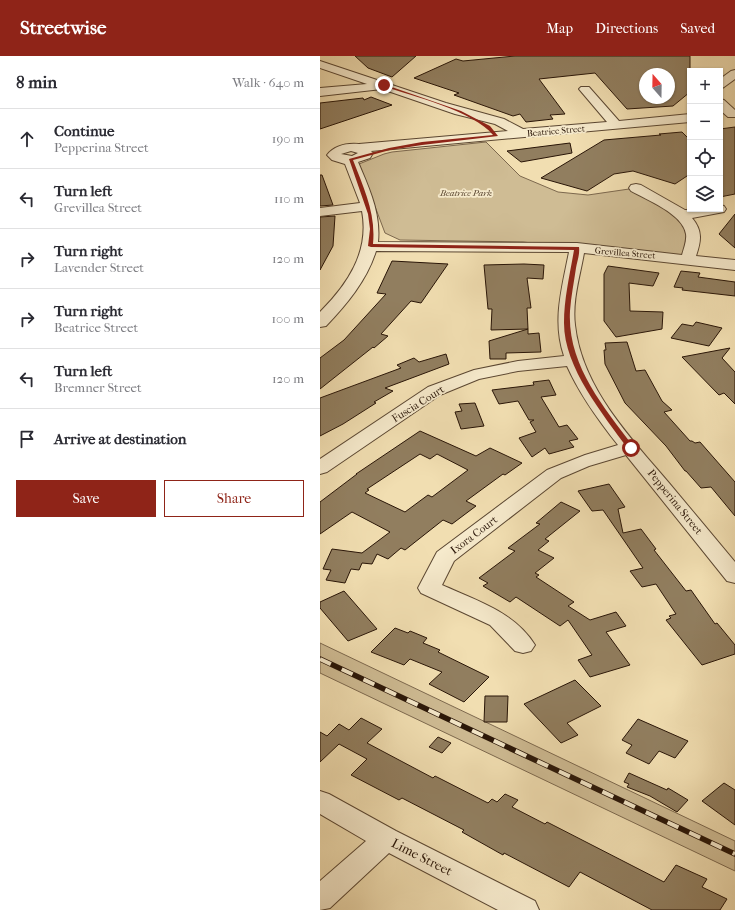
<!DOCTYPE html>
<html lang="en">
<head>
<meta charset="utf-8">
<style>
  :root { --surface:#fff; --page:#f7f7f7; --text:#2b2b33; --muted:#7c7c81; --line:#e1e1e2; --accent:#8f2418 }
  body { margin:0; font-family:"IM FELL French Canon",serif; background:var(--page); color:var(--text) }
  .controls { position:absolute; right:12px; top:12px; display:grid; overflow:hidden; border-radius:0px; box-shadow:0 1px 3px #0004 }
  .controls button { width:36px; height:36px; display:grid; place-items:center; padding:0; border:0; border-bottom:1px solid var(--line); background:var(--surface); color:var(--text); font:20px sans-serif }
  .compass { position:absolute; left:319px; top:12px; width:36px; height:36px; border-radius:50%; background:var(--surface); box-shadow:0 1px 3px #0004; rotate:340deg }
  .stop { position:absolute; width:12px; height:12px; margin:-9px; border:3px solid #8f2418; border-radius:50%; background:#fff }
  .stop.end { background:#8f2418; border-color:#fff; box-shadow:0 1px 4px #0008 }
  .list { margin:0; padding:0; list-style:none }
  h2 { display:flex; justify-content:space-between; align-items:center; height:52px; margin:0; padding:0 16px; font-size:17px }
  h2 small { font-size:13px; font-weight:400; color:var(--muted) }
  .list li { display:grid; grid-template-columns:26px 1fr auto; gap:12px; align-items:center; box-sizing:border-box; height:60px; padding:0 16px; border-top:1px solid var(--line) }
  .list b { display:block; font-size:15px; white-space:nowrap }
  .list p { margin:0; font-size:13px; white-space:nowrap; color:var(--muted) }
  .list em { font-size:13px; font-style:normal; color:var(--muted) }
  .actions { display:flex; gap:8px; padding:12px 16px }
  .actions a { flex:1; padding:9px 0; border:1px solid var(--accent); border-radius:0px; text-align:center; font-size:14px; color:var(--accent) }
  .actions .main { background:var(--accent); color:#fff }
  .icon { flex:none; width:22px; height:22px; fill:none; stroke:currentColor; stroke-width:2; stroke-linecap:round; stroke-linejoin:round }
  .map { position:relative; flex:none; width:415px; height:854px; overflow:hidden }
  header { display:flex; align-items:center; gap:24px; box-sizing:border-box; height:56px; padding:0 20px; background:var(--accent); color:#fff }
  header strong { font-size:19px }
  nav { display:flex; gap:22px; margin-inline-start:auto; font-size:14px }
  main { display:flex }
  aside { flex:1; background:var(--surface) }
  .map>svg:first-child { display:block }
</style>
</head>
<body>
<header>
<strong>Streetwise</strong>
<nav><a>Map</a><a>Directions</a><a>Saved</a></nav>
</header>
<main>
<aside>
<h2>8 min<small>Walk · 640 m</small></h2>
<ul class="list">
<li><svg class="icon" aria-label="ahead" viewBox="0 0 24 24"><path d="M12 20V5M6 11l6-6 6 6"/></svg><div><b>Continue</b><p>Pepperina Street</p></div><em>190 m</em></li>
<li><svg class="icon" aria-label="left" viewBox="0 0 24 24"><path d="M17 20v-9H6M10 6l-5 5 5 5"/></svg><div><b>Turn left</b><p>Grevillea Street</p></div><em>110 m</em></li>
<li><svg class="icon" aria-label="right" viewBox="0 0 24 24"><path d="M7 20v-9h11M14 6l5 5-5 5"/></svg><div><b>Turn right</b><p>Lavender Street</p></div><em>120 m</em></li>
<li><svg class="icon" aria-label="right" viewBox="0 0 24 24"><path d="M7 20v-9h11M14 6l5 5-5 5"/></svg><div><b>Turn right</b><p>Beatrice Street</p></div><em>100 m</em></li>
<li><svg class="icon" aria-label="left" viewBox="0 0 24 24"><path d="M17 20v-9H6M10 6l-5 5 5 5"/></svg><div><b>Turn left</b><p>Bremner Street</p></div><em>120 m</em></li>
<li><svg class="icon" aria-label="arrive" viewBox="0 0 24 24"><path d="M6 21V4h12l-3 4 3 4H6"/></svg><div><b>Arrive at destination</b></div></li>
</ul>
<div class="actions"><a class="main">Save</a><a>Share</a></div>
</aside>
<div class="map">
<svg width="415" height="854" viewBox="0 0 415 854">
  <rect width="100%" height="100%" fill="#f1deb1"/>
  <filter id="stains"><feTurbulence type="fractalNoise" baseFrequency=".005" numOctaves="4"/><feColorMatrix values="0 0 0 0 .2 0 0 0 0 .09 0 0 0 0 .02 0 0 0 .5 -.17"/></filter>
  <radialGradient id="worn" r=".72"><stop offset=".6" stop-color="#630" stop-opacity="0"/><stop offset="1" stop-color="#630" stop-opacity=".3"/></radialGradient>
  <!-- green -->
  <path fill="#cfbc94" stroke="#7c684e" d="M166 86 200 120 238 136 268 139 316 132 362 159 373 204 203 186 80 184 65 177 39 108 64 98 72 96Z
    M0 587 415 785V815L0 617Z"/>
  <!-- building -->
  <path fill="#917e5f" stroke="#291507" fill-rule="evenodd" d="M35 0H96L72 21 48 12Z
    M195 0H370V36L353 50 307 53 275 17 219 23 245 58 230 59 233 63 206 66 200 58 193 60 134 39 139 37 94 22 136 3 143 5ZM325 18H349V42H325Z
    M51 41 72 49 0 73V47L43 42 44 44Z
    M415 71V138L400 141V73Z
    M362 76 370 84V118L355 128 313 115 294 118 267 135 221 122 284 84 341 79 339 78Z
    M250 87 252 97 201 106 187 95Z
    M0 119H2L13 149 0 150Z
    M415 158V192L399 178Z
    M15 160 13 190 0 214V161Z
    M72 205 128 208 101 247 91 245 61 278 68 280 54 292 53 291 0 333V302L24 284 66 238 57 237Z
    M204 208 224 209 223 223 207 222 211 252H207L208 273 171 274 172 253H168L164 209Z
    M288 210 339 217 333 230 309 227 310 255 343 256 342 273 296 281 284 265V218Z
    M361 215 380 217 378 221 415 226V240L362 234 363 232 354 231Z
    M376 266 402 272 389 290 351 282 362 268 373 270Z
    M208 273V278L219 277 221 296 186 297V303H170L169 285Z
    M307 286 316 315 325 314 342 345 352 354 344 356 370 385H372L375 387 380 386 415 426V460L391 431 381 432 366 415H365L346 390 305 347 285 308 284 294H286L285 287Z
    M410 292 402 302 415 316V348L404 337 399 339 362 301Z
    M126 298 129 308 65 332 73 335 54 346 56 347 23 368 0 380V342L81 312 77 309 94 302 99 306Z
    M229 324 236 339 221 341 239 371 247 369 258 383 249 385 254 391 229 398 225 392 212 401 199 382 216 376 210 366 214 364H209L198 345 179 348 172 334 214 329 213 326Z
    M155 347 164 370 141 373 135 356 142 355 139 348Z
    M100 375 156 400 170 392 202 407 185 419 183 418 146 445 156 450 132 468 123 464 85 494 81 492 68 503 57 498 52 508 42 507 39 514 31 513 25 527 6 524 11 514 3 513 12 493 42 497 70 476 32 456 0 478V446L37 418H36ZM100 398 110 403 117 398 148 414 112 441 108 439 85 456 45 437 49 434 47 433Z
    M289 428 305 451 298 453 303 477 321 473 336 493 334 494 366 535 371 534 395 568 397 567 415 589V598L382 609 346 564 351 562 349 560 356 558 336 528 322 531 310 515 323 512 283 454 272 455 258 435Z
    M241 446 260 455 225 483 229 485 218 494 234 502 215 517 219 519 216 521 254 546 248 550 270 564 296 556 306 570 286 576 310 609 270 621 258 604 272 599 248 564 240 570 196 541 190 546 163 530 168 527 159 522 195 495 188 492 220 468 216 467Z
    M24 535 57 573 28 585 0 552V546Z
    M75 572 88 577 90 575 107 582 103 587 120 594 118 596 169 621 144 646 109 628 122 616 90 603 84 609 51 596Z
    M255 624 281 650 247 667 258 679 241 687 204 648Z
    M165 640H188L187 666H164Z
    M41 662 62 673 47 687 113 722 115 720 168 747 172 743 177 746 185 738 198 744 192 751 225 768 227 766 344 826 356 809 387 823 382 831 407 843 400 854H332L260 816 249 831 184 797 183 799 142 776 144 774 82 742 79 744 31 719 47 703 19 688 0 706V676L7 680 19 668 29 674Z
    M318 663 368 685 355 702 339 695 329 708 306 697 312 689 302 684Z
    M118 681 131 687 122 697 109 691Z
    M309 717 347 734 348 732 368 744 357 756 330 740 307 731 309 728 304 726Z
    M404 727 415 734V769L382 745Z"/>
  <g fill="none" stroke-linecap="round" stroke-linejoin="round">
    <!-- minor casing -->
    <g stroke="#5b4732" stroke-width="2">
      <path id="minor" d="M0 5 126 47 184 63 203 73 287 66 259 33 261 31H269L299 65 370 58V66L51 95 53 97 50 102 38 106C49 132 61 157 58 186L257 187 362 199C364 192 367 185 366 178 363 158 327 144 311 135L309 132 311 129 316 128 321 129 365 154 400 153V149L404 150 406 153 404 156 372 162C383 175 381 185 376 200L415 204V214L264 197C260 220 252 245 255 269 262 332 310 381 349 427 371 453 393 480 415 506V527L407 525 306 399 269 410 241 422 134 505 122 529C155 544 195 556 215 589L211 595 203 597 195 595 170 569 101 537 98 532 117 496 227 414 265 399 298 389C279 365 260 339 247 310L198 315 159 323 120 339 7 416 0 418V403L108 331 154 314 198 305 244 300C232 265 242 232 249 196L56 195C47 224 27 248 6 270L0 271V256C27 229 50 196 42 155L0 160V152L40 147 25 108 12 104 7 99C15 89 27 87 39 88L188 75 175 68 135 58 62 33 0 40V32L47 28 0 12ZM31 95 38 97 32 100 21 98Z
        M415 14V23L404 31 400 33V23L411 15Z
        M400 43 404 44 415 54V61H408L400 54Z
        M0 735 9 738 76 775 215 845 219 854H178L69 797 10 852 0 854V825L46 785 0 758Z"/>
    </g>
    <!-- minor -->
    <use href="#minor" fill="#f6eacc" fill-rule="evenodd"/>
    <!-- rail casing -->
    <g stroke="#291507" stroke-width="5.5">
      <path id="rail" d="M0 603 415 798"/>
    </g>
    <!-- rail -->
    <use href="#rail" stroke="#f6eacc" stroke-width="4" stroke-dasharray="12" stroke-linecap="butt"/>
  </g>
  <!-- route -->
  <path fill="#8f2418" d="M63 28 141 55 170 70 178 80 102 89 70 94 33 104C44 133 56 157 53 188L259 191C260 198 257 206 256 212 254 226 251 240 250 255 247 308 283 350 313 390V393H308C283 358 244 312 244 267 244 242 250 218 254 194L51 191 48 190 50 173 48 158 29 103 69 92 102 86 173 79C154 55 92 40 63 30Z"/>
  <g text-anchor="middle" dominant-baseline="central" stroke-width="3.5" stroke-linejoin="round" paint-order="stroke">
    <!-- far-street labels -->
    <g font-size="9" fill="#291507" stroke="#f6eacc">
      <text transform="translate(236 75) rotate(-5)">Beatrice Street</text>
      <text transform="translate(305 197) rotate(5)">Grevillea Street</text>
    </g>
    <!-- far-park labels -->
    <g font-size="9" font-style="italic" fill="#5b4731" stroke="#f6eacc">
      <text x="146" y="137">Beatrice Park</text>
    </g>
    <!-- street labels -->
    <g font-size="11" fill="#291507" stroke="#f6eacc">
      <text transform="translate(98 348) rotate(-32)">Fuscia Court</text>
      <text transform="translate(355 446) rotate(51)">Pepperina Street</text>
      <text transform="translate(154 479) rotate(-37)">Ixora Court</text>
    </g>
    <!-- near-street labels -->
    <g font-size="13" fill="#291507" stroke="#f6eacc">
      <text transform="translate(102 801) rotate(27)">Lime Street</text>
    </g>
  </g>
  <rect width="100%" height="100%" filter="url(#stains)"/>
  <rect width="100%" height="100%" fill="url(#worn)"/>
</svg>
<div class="controls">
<button>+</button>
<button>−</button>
<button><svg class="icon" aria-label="locate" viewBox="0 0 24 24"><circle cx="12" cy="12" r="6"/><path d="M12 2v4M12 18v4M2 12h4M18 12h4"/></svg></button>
<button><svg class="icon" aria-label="layers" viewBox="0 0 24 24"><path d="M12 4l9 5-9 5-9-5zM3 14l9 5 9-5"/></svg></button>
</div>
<svg class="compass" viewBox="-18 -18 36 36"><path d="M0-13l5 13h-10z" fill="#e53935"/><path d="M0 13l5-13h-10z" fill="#7c7c81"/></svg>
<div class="stop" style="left:311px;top:392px"></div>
<div class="stop end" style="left:64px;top:29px"></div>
</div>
</main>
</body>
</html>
